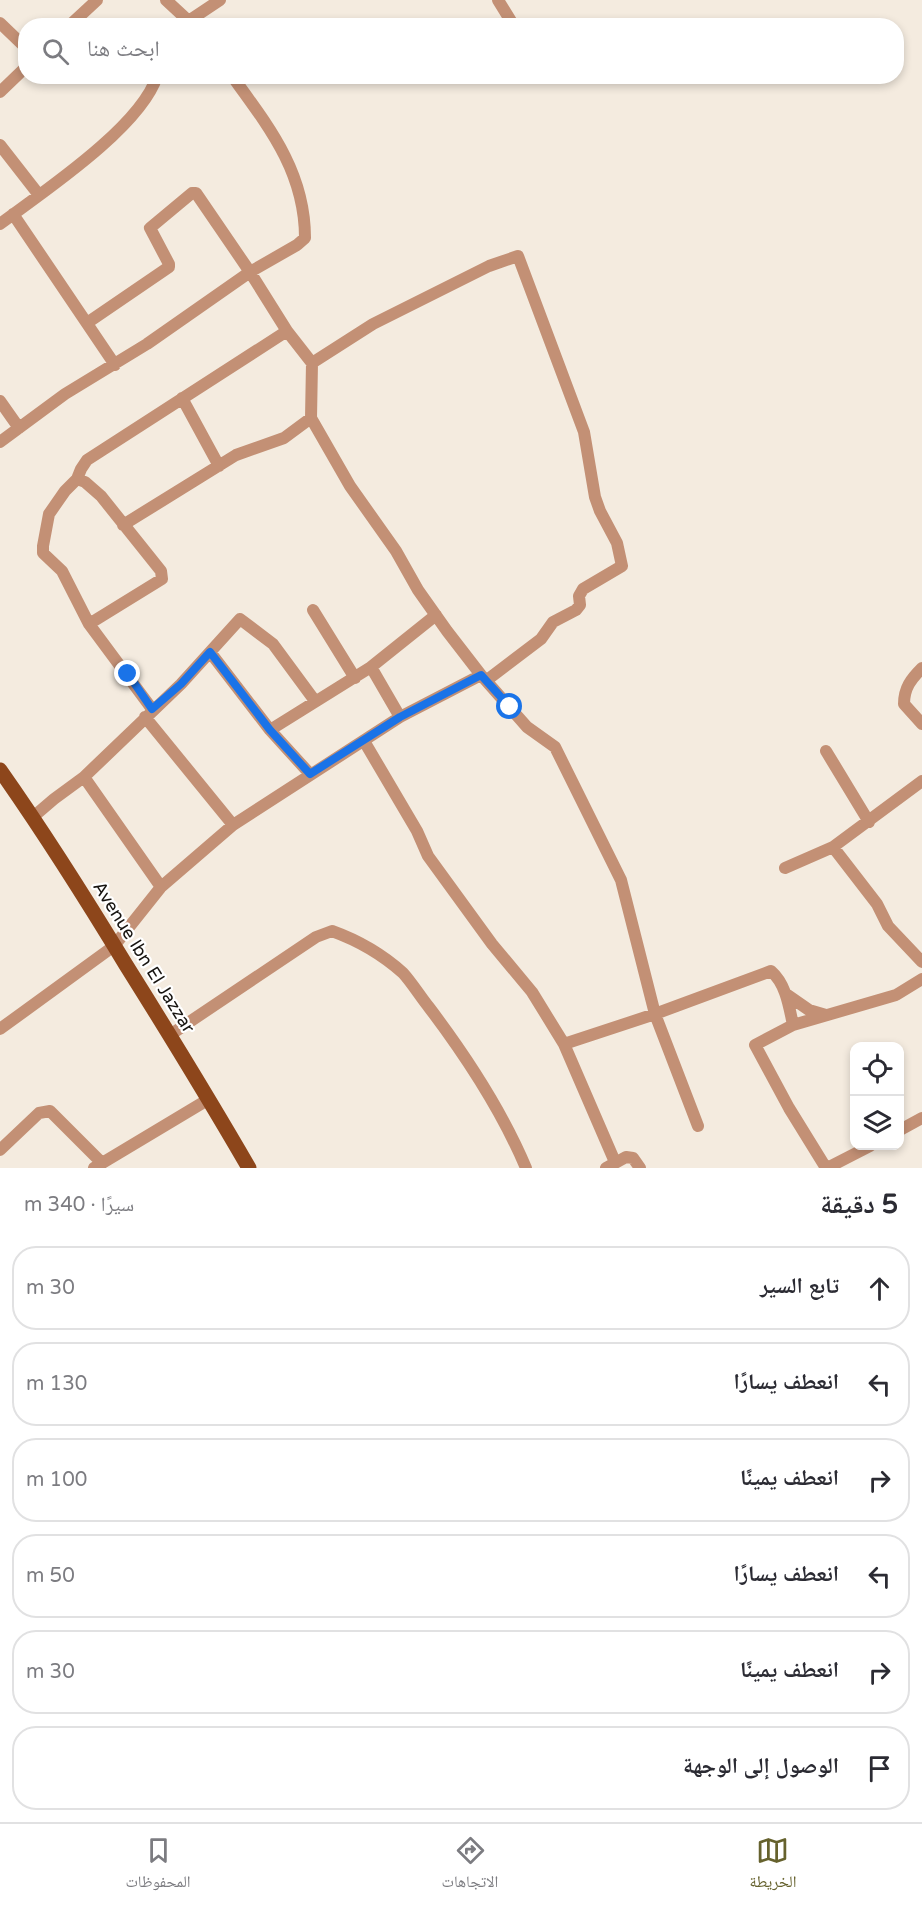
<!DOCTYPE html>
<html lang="ar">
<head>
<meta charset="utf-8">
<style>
  :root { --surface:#fff; --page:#f2f2f3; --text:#2b2b33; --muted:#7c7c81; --line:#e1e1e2; --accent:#66622e }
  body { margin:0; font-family:"Varela Round","Noto Naskh Arabic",sans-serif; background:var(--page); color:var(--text); direction:rtl }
  .controls { position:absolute; right:18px; bottom:18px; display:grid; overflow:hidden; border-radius:12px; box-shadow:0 3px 9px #0003 }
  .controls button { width:54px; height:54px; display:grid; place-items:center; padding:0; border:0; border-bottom:2px solid var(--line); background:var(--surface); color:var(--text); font:30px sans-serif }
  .stop { position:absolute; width:18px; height:18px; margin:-14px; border:4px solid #1a73e8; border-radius:50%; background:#fff }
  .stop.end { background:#1a73e8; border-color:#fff; box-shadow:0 2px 6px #0008 }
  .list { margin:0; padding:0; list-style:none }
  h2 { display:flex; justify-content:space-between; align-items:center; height:78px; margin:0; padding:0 24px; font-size:26px }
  h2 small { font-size:20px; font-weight:400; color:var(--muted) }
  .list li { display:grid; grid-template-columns:39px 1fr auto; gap:18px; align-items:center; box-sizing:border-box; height:84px; margin:0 12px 12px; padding:0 12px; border:2px solid var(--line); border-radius:24px }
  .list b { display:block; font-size:22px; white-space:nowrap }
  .list em { font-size:20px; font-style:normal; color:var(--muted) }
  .icon { flex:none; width:33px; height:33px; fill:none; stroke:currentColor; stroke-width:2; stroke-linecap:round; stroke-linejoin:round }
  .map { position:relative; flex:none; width:922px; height:1168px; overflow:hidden; direction:ltr }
  .search { position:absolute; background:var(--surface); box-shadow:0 3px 9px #0003; left:18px; right:18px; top:18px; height:66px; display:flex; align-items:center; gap:15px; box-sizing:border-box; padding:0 21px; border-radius:24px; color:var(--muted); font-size:22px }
  .sheet { height:654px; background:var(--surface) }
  nav { display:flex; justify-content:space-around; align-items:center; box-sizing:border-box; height:84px; border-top:2px solid var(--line); background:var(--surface); font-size:16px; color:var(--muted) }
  nav a { display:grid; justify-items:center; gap:3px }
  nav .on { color:var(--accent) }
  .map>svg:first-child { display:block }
</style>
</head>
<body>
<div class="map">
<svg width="922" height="1168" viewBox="0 0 922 1168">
  <rect width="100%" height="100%" fill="#f4ebdf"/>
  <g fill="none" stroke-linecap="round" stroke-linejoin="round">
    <!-- minor -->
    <path stroke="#c39075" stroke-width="12" d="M166 0 194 26
      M498 0 514 26
      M190 20 220 0
      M0 23 26 48
      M69 26 97 0
      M0 92 26 67
      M0 145 39 195
      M13 214 115 365
      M0 224C43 192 141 127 157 76
      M87 323 169 267V264L150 228 192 193H196L250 272 287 331 312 363 311 418 284 438 236 455 123 525
      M312 363 373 324 489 266 518 256 584 432 595 497 600 511 617 543 622 566 583 589 579 596 580 605 576 610 553 622 541 639 487 680
      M182 398 219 466
      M0 401 19 428
      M311 418 350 486 396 551 418 590 447 631 481 675 527 727 555 747 621 880 655 1014 698 1126
      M0 442 65 394 147 344 250 272 297 245 305 238C305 172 269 127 232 76
      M77 479 81 469 87 460 287 331
      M313 610 355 678
      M89 624 162 579 161 571 101 496 85 482 77 479 65 491 49 514 43 546V553L62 571 89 624 152 709
      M210 652 270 730 310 774
      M371 667 436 615
      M922 668C911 679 904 688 904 704L922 724
      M145 717 233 825
      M270 730 371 667 400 717
      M364 741 417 831 428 856 492 944 532 992 564 1044 615 1162
      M826 751 869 822
      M84 777 161 887
      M33 817 54 799 84 777 181 684 240 619 273 644 315 701
      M833 847 877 904 888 926 922 962
      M785 868 833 847 922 781
      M786 994 809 1010 826 1015
      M0 1029 114 946 161 887 233 825 400 717 481 675
      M170 1035 316 937 332 931C357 940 383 955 403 973 412 983 420 996 428 1006 466 1056 502 1111 526 1168
      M564 1044 655 1014 771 971C786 984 789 1006 793 1025
      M900 1130 922 1118
      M0 1150 39 1113 50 1111 102 1163
      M94 1168 209 1099
      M606 1168 626 1157 633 1158 640 1168
      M826 1168 789 1108 755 1045 793 1025 896 995 922 979
      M827 1168 870 1146"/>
    <!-- major -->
    <path stroke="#8d461b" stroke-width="15" d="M0 770C45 834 86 899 126 965 168 1032 209 1099 249 1168"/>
  </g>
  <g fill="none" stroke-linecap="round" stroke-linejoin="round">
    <!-- route -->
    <path stroke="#1a73e8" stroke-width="8" d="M128 674 152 709 181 684 210 652 270 730 310 774 400 717 481 675 510 707"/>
  </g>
  <g text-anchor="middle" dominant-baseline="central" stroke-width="4.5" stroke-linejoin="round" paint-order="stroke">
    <!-- street labels -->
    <g font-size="18" fill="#171410" stroke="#fff">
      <text transform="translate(144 957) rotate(58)">Avenue Ibn El Jazzar</text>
    </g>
  </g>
</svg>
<div class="controls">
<button><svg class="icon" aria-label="locate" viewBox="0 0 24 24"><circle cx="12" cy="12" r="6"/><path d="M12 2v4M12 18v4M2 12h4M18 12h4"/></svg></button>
<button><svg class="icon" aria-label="layers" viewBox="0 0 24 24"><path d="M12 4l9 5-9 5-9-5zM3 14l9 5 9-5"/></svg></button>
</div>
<div class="stop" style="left:510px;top:707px"></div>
<div class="stop end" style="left:128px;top:674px"></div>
<div class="search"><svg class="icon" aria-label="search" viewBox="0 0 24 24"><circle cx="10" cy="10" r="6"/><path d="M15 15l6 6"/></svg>ابحث هنا</div>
</div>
<section class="sheet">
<h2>5 دقيقة<small>سيرًا · 340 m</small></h2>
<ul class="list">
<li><svg class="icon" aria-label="ahead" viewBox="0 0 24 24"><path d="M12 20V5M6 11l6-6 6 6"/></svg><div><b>تابع السير</b></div><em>30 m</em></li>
<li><svg class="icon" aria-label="left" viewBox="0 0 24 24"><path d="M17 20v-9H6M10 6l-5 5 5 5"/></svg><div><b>انعطف يسارًا</b></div><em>130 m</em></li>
<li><svg class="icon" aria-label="right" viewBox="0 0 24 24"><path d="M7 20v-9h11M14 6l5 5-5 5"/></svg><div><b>انعطف يمينًا</b></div><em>100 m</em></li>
<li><svg class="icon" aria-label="left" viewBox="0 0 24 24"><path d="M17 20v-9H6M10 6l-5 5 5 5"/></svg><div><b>انعطف يسارًا</b></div><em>50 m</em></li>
<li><svg class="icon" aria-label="right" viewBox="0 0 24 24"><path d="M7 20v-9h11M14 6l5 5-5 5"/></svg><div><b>انعطف يمينًا</b></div><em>30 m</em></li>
<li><svg class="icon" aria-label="arrive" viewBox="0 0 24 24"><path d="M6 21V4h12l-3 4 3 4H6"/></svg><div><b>الوصول إلى الوجهة</b></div></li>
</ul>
</section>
<nav>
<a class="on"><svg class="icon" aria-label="map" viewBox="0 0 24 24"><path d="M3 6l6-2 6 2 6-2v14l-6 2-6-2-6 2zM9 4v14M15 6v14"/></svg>الخريطة</a>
<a><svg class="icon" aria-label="directions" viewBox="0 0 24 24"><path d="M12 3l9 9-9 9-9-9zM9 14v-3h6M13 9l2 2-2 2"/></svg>الاتجاهات</a>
<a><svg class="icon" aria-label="saved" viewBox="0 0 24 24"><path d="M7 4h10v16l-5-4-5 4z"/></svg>المحفوظات</a>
</nav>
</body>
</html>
